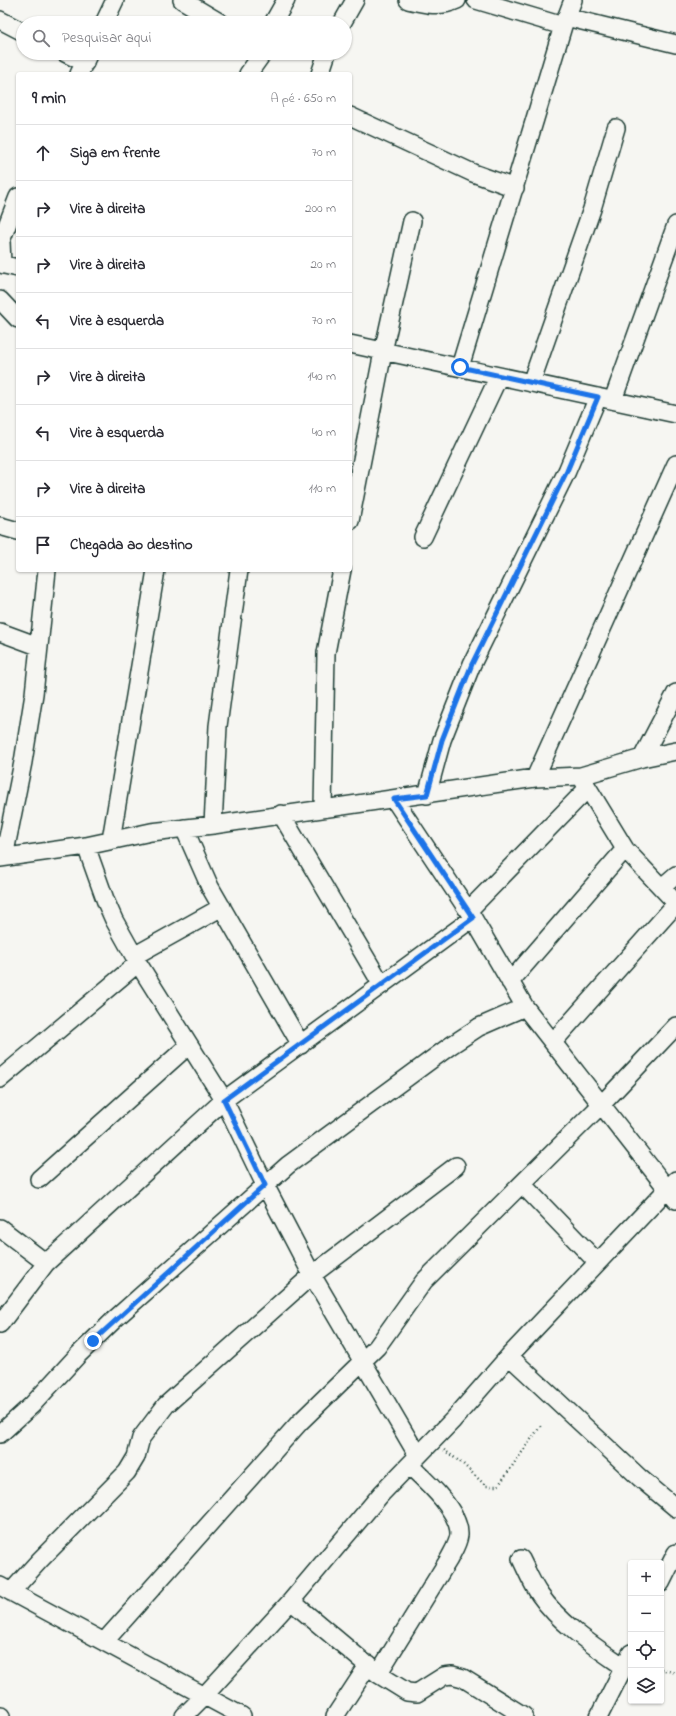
<!DOCTYPE html>
<html lang="pt">
<head>
<meta charset="utf-8">
<style>
  :root { --surface:#fff; --page:#f2f2f3; --text:#2b2b33; --muted:#7c7c81; --line:#e1e1e2 }
  body { margin:0; font-family:"Indie Flower",sans-serif; background:var(--page); color:var(--text) }
  .controls { position:absolute; right:12px; bottom:12px; display:grid; overflow:hidden; border-radius:4px; box-shadow:0 1px 3px #0004 }
  .controls button { width:36px; height:36px; display:grid; place-items:center; padding:0; border:0; border-bottom:1px solid var(--line); background:var(--surface); color:var(--text); font:20px sans-serif }
  .stop { position:absolute; width:12px; height:12px; margin:-9px; border:3px solid #1a73e8; border-radius:50%; background:#fff }
  .stop.end { background:#1a73e8; border-color:#fff; box-shadow:0 1px 4px #0008 }
  .list { margin:0; padding:0; list-style:none }
  h2 { display:flex; justify-content:space-between; align-items:center; height:52px; margin:0; padding:0 16px; font-size:17px }
  h2 small { font-size:13px; font-weight:400; color:var(--muted) }
  .list li { display:grid; grid-template-columns:26px 1fr auto; gap:12px; align-items:center; box-sizing:border-box; height:56px; padding:0 16px; border-top:1px solid var(--line) }
  .list b { display:block; font-size:15px; white-space:nowrap }
  .list em { font-size:13px; font-style:normal; color:var(--muted) }
  .icon { flex:none; width:22px; height:22px; fill:none; stroke:currentColor; stroke-width:2; stroke-linecap:round; stroke-linejoin:round }
  .map { position:relative; flex:none; width:676px; height:1716px; overflow:hidden }
  .search { position:absolute; background:var(--surface); box-shadow:0 1px 3px #0004; left:16px; top:16px; width:336px; height:44px; display:flex; align-items:center; gap:10px; box-sizing:border-box; padding:0 14px; border-radius:22px; color:var(--muted); font-size:15px }
  .panel { position:absolute; background:var(--surface); box-shadow:0 1px 3px #0004; left:16px; top:72px; width:336px; height:500px; border-radius:4px }
  .map>svg:first-child { display:block }
</style>
</head>
<body>
<div class="map">
<svg width="676" height="1716" viewBox="0 0 676 1716">
  <rect width="100%" height="100%" fill="#f6f6f2"/>
  <filter id="ink" filterUnits="userSpaceOnUse"><feTurbulence type="fractalNoise" baseFrequency=".025" numOctaves="2"/><feDisplacementMap in="SourceGraphic" scale="8" xChannelSelector="R" yChannelSelector="G"/><feConvolveMatrix kernelMatrix="1 2 1 2 8 2 1 2 1" color-interpolation-filters="sRGB"/></filter>
  <g filter="url(#ink)">
    <g fill="none" stroke-linecap="round" stroke-linejoin="round">
      <!-- minor casing -->
      <g stroke="#1f3d34" stroke-width="20">
        <path id="minor" d="M182 0 221 23
          M408 0C425 4 440 8 457 0
          M476 0 563 26
          M566 17 676 44
          M0 20 23 32
          M104 23 115 0
          M273 23 286 0
          M342 23 355 0
          M65 53 85 63
          M79 74 89 53
          M248 74 263 53
          M320 74 327 53
          M350 116 473 173 515 188
          M0 264 18 268
          M2 264 1 241 18 197
          M0 300 18 319
          M350 344 676 414
          M460 367 563 26 573 0
          M531 383 592 209 616 128
          M613 400 676 225
          M350 521 383 352 412 221
          M0 526 18 531
          M423 537 499 376
          M0 632 38 646
          M642 758 676 693
          M535 778 676 464
          M583 780 625 849 676 903
          M427 795 442 740 472 664 567 471 598 397
          M394 799 473 918 525 1007 676 1200
          M323 808 326 653 342 570
          M281 814 382 985
          M213 825 218 726 239 570
          M184 828 210 887 301 1045
          M111 840 156 570
          M86 846 106 902 114 920 138 963 224 1100 265 1185 312 1275 418 1456
          M4 857 23 762 34 694 47 570
          M0 858 86 846 151 832 213 825 535 778 581 776 642 758 676 751
          M662 887 676 875
          M468 911 587 789
          M134 956 222 907
          M510 982 625 849
          M553 1042 676 904
          M0 1079 138 963
          M39 1179 189 1045
          M522 1184 597 1262
          M0 1228 46 1263
          M0 1324 46 1263 224 1100 473 918
          M509 1356 640 1478 676 1508
          M0 1434 32 1405 78 1355 116 1318 288 1165 450 1046 479 1027 525 1007
          M521 1559C527 1571 532 1584 540 1595 561 1625 594 1646 624 1667
          M661 1583 676 1553
          M0 1586 242 1716
          M11 1592 40 1560 127 1472 136 1457 141 1438 166 1405 312 1275 456 1166
          M291 1601 378 1674 407 1692 417 1693 444 1676 452 1675 463 1678 524 1716
          M104 1642 299 1423 377 1347 424 1281 601 1105 676 1026
          M378 1674 449 1559C453 1551 458 1544 459 1535 460 1511 426 1481 409 1465
          M0 1716H1
          M184 1716 204 1696 291 1601 382 1493 453 1420 509 1356 676 1180
          M335 1716 369 1664
          M599 1716 631 1653"/>
      </g>
      <!-- path -->
      <path stroke="#1f3d34" stroke-width="2.5" stroke-dasharray="1 3" stroke-linecap="butt" d="M444 1450 463 1464 486 1486H498L542 1424
        M661 1669 676 1673"/>
      <!-- minor -->
      <use href="#minor" stroke="#f6f6f2" stroke-width="17"/>
    </g>
  </g>
  <g fill="none" stroke-linecap="round" stroke-linejoin="round" filter="url(#ink)">
    <!-- route -->
    <path stroke="#1a73e8" stroke-width="5" d="M93 1341 265 1185 224 1100 473 918 394 799 427 795 442 740 472 664 567 471 598 397 460 367"/>
  </g>
</svg>
<div class="controls">
<button>+</button>
<button>−</button>
<button><svg class="icon" aria-label="locate" viewBox="0 0 24 24"><circle cx="12" cy="12" r="6"/><path d="M12 2v4M12 18v4M2 12h4M18 12h4"/></svg></button>
<button><svg class="icon" aria-label="layers" viewBox="0 0 24 24"><path d="M12 4l9 5-9 5-9-5zM3 14l9 5 9-5"/></svg></button>
</div>
<div class="stop" style="left:460px;top:367px"></div>
<div class="stop end" style="left:93px;top:1341px"></div>
<div class="search"><svg class="icon" aria-label="search" viewBox="0 0 24 24"><circle cx="10" cy="10" r="6"/><path d="M15 15l6 6"/></svg>Pesquisar aqui</div>
<section class="panel">
<h2>9 min<small>A pé · 650 m</small></h2>
<ul class="list">
<li><svg class="icon" aria-label="ahead" viewBox="0 0 24 24"><path d="M12 20V5M6 11l6-6 6 6"/></svg><div><b>Siga em frente</b></div><em>70 m</em></li>
<li><svg class="icon" aria-label="right" viewBox="0 0 24 24"><path d="M7 20v-9h11M14 6l5 5-5 5"/></svg><div><b>Vire à direita</b></div><em>200 m</em></li>
<li><svg class="icon" aria-label="right" viewBox="0 0 24 24"><path d="M7 20v-9h11M14 6l5 5-5 5"/></svg><div><b>Vire à direita</b></div><em>20 m</em></li>
<li><svg class="icon" aria-label="left" viewBox="0 0 24 24"><path d="M17 20v-9H6M10 6l-5 5 5 5"/></svg><div><b>Vire à esquerda</b></div><em>70 m</em></li>
<li><svg class="icon" aria-label="right" viewBox="0 0 24 24"><path d="M7 20v-9h11M14 6l5 5-5 5"/></svg><div><b>Vire à direita</b></div><em>140 m</em></li>
<li><svg class="icon" aria-label="left" viewBox="0 0 24 24"><path d="M17 20v-9H6M10 6l-5 5 5 5"/></svg><div><b>Vire à esquerda</b></div><em>40 m</em></li>
<li><svg class="icon" aria-label="right" viewBox="0 0 24 24"><path d="M7 20v-9h11M14 6l5 5-5 5"/></svg><div><b>Vire à direita</b></div><em>110 m</em></li>
<li><svg class="icon" aria-label="arrive" viewBox="0 0 24 24"><path d="M6 21V4h12l-3 4 3 4H6"/></svg><div><b>Chegada ao destino</b></div></li>
</ul>
</section>
</div>
</body>
</html>
